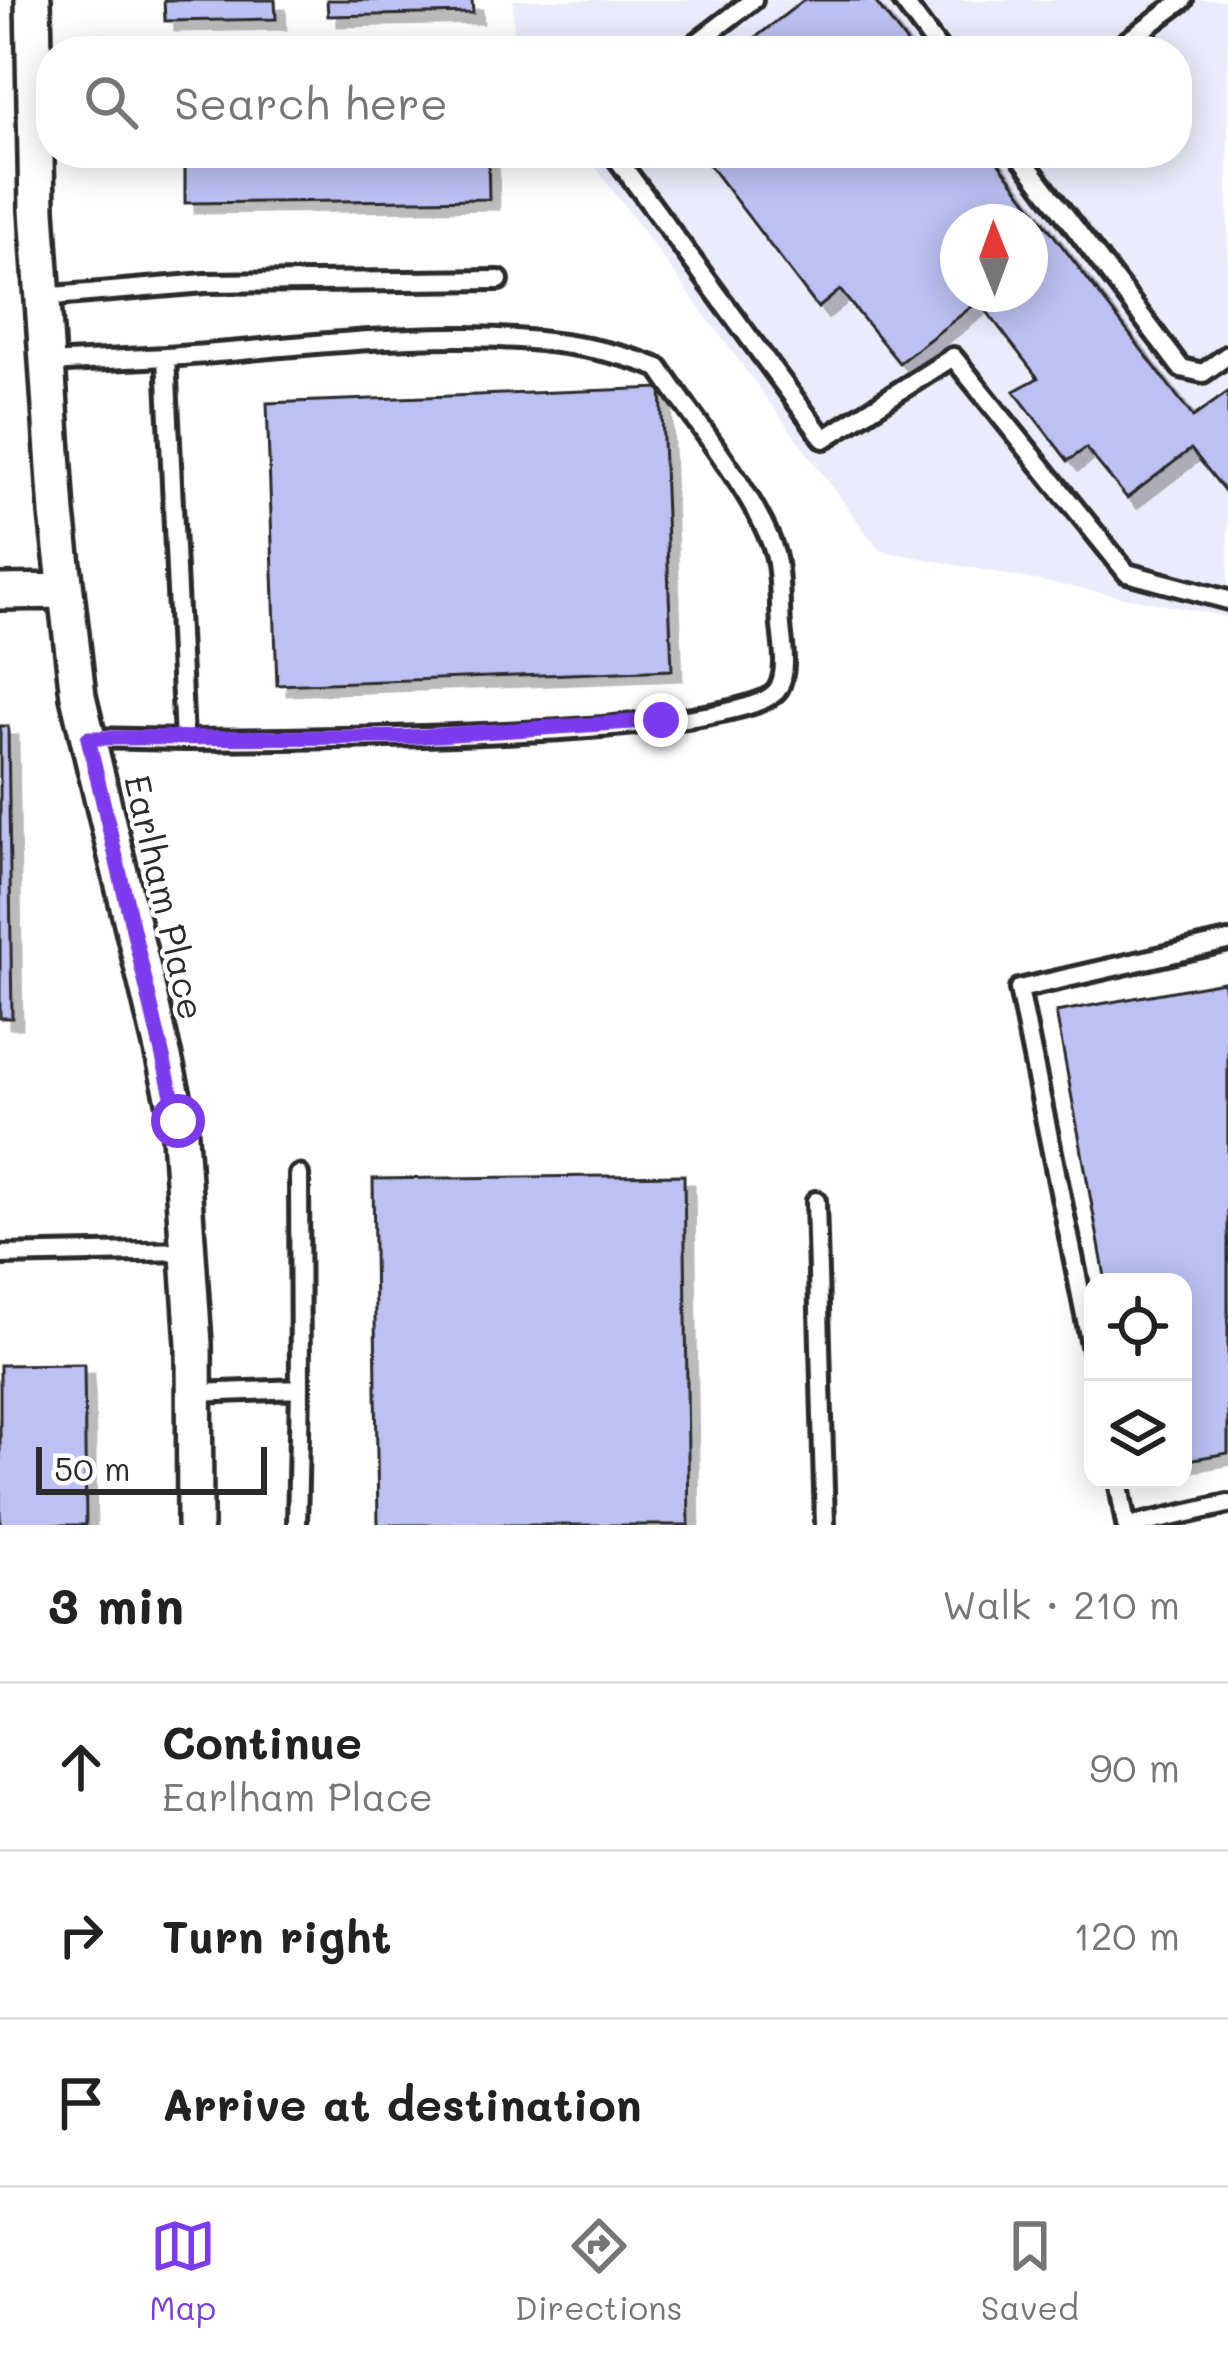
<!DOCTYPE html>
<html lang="en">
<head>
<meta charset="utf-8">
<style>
  :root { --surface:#fff; --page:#f6f6f6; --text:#222; --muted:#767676; --line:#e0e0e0; --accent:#7c3aed }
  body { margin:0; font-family:Mali,sans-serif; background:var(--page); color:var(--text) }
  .controls { position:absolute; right:36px; bottom:36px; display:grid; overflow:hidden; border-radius:24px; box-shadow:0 6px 30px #0003 }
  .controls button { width:108px; height:108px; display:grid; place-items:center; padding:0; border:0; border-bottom:3px solid var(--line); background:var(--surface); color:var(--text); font:60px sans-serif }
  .compass { position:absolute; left:940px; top:204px; width:108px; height:108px; border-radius:50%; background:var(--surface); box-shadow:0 6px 30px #0003; rotate:359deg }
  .scale { position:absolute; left:36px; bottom:30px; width:231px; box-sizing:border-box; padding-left:12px; border:6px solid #2b2b2b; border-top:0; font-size:33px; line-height:42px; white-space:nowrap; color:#2b2b2b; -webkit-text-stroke:9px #fff; paint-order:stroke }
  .stop { position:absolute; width:36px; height:36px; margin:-27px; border:9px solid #7c3aed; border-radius:50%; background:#fff }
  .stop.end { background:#7c3aed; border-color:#fff; box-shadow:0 3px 12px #0008 }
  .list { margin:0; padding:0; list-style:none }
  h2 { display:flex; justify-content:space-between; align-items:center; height:156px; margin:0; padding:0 48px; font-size:51px }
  h2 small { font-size:39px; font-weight:400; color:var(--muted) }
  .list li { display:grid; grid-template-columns:78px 1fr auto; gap:36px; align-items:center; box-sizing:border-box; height:168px; padding:0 48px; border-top:3px solid var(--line) }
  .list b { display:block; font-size:45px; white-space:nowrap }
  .list p { margin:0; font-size:39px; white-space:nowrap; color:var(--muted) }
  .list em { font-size:39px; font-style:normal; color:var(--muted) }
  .icon { flex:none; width:66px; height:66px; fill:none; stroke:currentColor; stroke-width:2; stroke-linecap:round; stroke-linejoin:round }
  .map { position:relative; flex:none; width:1228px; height:1525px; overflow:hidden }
  .search { position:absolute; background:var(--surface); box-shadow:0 6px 30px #0003; left:36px; right:36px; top:36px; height:132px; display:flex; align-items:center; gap:30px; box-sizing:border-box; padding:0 42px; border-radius:48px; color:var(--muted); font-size:45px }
  .sheet { height:660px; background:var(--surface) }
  nav { display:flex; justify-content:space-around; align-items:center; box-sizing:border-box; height:168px; border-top:3px solid var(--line); background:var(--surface); font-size:33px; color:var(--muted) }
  nav a { display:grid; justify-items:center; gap:6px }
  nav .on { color:var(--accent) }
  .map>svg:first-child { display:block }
</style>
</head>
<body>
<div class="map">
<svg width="1228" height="1525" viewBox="0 0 1228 1525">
  <defs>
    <filter id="shadow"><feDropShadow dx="10" dy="10" stdDeviation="0" flood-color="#0004"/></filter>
  </defs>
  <rect width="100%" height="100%" fill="#fff"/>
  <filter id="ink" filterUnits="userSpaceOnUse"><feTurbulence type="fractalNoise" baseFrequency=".00833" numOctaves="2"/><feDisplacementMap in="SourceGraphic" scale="24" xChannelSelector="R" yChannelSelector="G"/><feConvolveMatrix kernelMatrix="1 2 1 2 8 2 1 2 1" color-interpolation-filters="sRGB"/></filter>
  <g filter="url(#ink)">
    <!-- built -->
    <path fill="#ebecfb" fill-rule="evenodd" d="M513 0H1228V617L879 550 585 153H1177V51H514ZM958 222H1030V294H958Z"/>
    <!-- building -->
    <path fill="#bcc0f2" stroke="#2b2b2b" stroke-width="3" fill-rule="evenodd" filter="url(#shadow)" d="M164 0H275L276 19 165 21Z
      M327 0H472L473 13 328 16Z
      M804 0H874L913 51H738Z
      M185 153H488L489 199 185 203Z
      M700 153H991L1193 417 1228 392V495L1191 449 1127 498 1086 448 1068 461 1014 391 1038 378 979 301 899 363 840 290 818 308ZM958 222H1030V294H958Z
      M661 388 672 670 277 685 267 403Z
      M0 726H8L12 1018H0Z
      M1223 982 1228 1007V1453L1183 1461V1282H1106L1056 1012Z
      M684 1175 689 1525H378L373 1179Z
      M84 1364 86 1525H0V1365Z"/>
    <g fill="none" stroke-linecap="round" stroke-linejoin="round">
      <!-- service casing -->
      <g stroke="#2b2b2b" stroke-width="26">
        <path id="service" d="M902 0 940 51
          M686 51 753 0
          M1114 51 1183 0
          M613 153 824 439 953 357 1127 573 1228 600
          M1018 153 1181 368 1203 373 1228 355
          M42 297 205 283 499 280
          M166 357C318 347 515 312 659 368 691 416 761 502 775 554 781 576 779 603 781 626 783 646 788 672 778 689 747 740 264 739 184 740
          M47 363 166 357 184 740 88 738
          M816 1201 825 1525
          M0 1255 188 1251
          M1093 1355 1019 989 1228 941
          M194 1393 300 1389 299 1175
          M1118 1480 1126 1525
          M297 1525 300 1389
          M1136 1525 1228 1504"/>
      </g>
      <!-- minor casing -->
      <g stroke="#2b2b2b" stroke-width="42">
        <path id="minor" d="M33 0 37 210 57 513 78 696 179 1121 194 1344 195 1525
          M0 592 66 591"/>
      </g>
      <!-- service -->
      <use href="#service" stroke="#fff" stroke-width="16"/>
      <!-- minor -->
      <use href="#minor" stroke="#fff" stroke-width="33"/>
    </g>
  </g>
  <g fill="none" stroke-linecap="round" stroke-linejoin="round" filter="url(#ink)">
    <!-- route -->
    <path stroke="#7c3aed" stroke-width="15" d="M178 1121 88 738 409 737 661 720"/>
  </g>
  <g text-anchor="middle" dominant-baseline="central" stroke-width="9" stroke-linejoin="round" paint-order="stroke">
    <!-- street labels -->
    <g font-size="36" fill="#2b2b2b" stroke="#fff">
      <text transform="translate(166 897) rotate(77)">Earlham Place</text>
    </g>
  </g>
</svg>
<div class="controls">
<button><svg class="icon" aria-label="locate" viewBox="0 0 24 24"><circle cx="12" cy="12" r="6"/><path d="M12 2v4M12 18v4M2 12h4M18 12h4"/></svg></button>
<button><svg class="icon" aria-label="layers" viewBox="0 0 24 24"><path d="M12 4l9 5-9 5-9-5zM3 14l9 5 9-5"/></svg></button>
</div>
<svg class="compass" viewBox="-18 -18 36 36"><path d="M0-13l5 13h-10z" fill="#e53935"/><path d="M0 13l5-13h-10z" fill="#767676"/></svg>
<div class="scale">50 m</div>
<div class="stop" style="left:178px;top:1121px"></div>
<div class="stop end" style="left:661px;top:720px"></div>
<div class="search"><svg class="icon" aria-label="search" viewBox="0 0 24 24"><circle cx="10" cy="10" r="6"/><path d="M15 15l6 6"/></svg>Search here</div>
</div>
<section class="sheet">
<h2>3 min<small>Walk · 210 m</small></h2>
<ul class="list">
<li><svg class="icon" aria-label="ahead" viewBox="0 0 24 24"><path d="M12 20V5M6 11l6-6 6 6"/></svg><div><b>Continue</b><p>Earlham Place</p></div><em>90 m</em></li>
<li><svg class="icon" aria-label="right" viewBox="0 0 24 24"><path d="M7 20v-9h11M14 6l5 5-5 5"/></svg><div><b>Turn right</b></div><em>120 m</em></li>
<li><svg class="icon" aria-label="arrive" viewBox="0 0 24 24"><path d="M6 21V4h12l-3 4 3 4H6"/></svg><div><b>Arrive at destination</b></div></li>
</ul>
</section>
<nav>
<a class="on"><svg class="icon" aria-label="map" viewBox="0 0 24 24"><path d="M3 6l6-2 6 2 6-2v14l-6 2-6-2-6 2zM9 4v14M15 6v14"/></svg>Map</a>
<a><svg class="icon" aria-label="directions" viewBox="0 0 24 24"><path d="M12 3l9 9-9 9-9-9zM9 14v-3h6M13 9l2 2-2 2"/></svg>Directions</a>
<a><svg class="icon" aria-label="saved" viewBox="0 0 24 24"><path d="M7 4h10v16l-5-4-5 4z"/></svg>Saved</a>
</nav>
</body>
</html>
